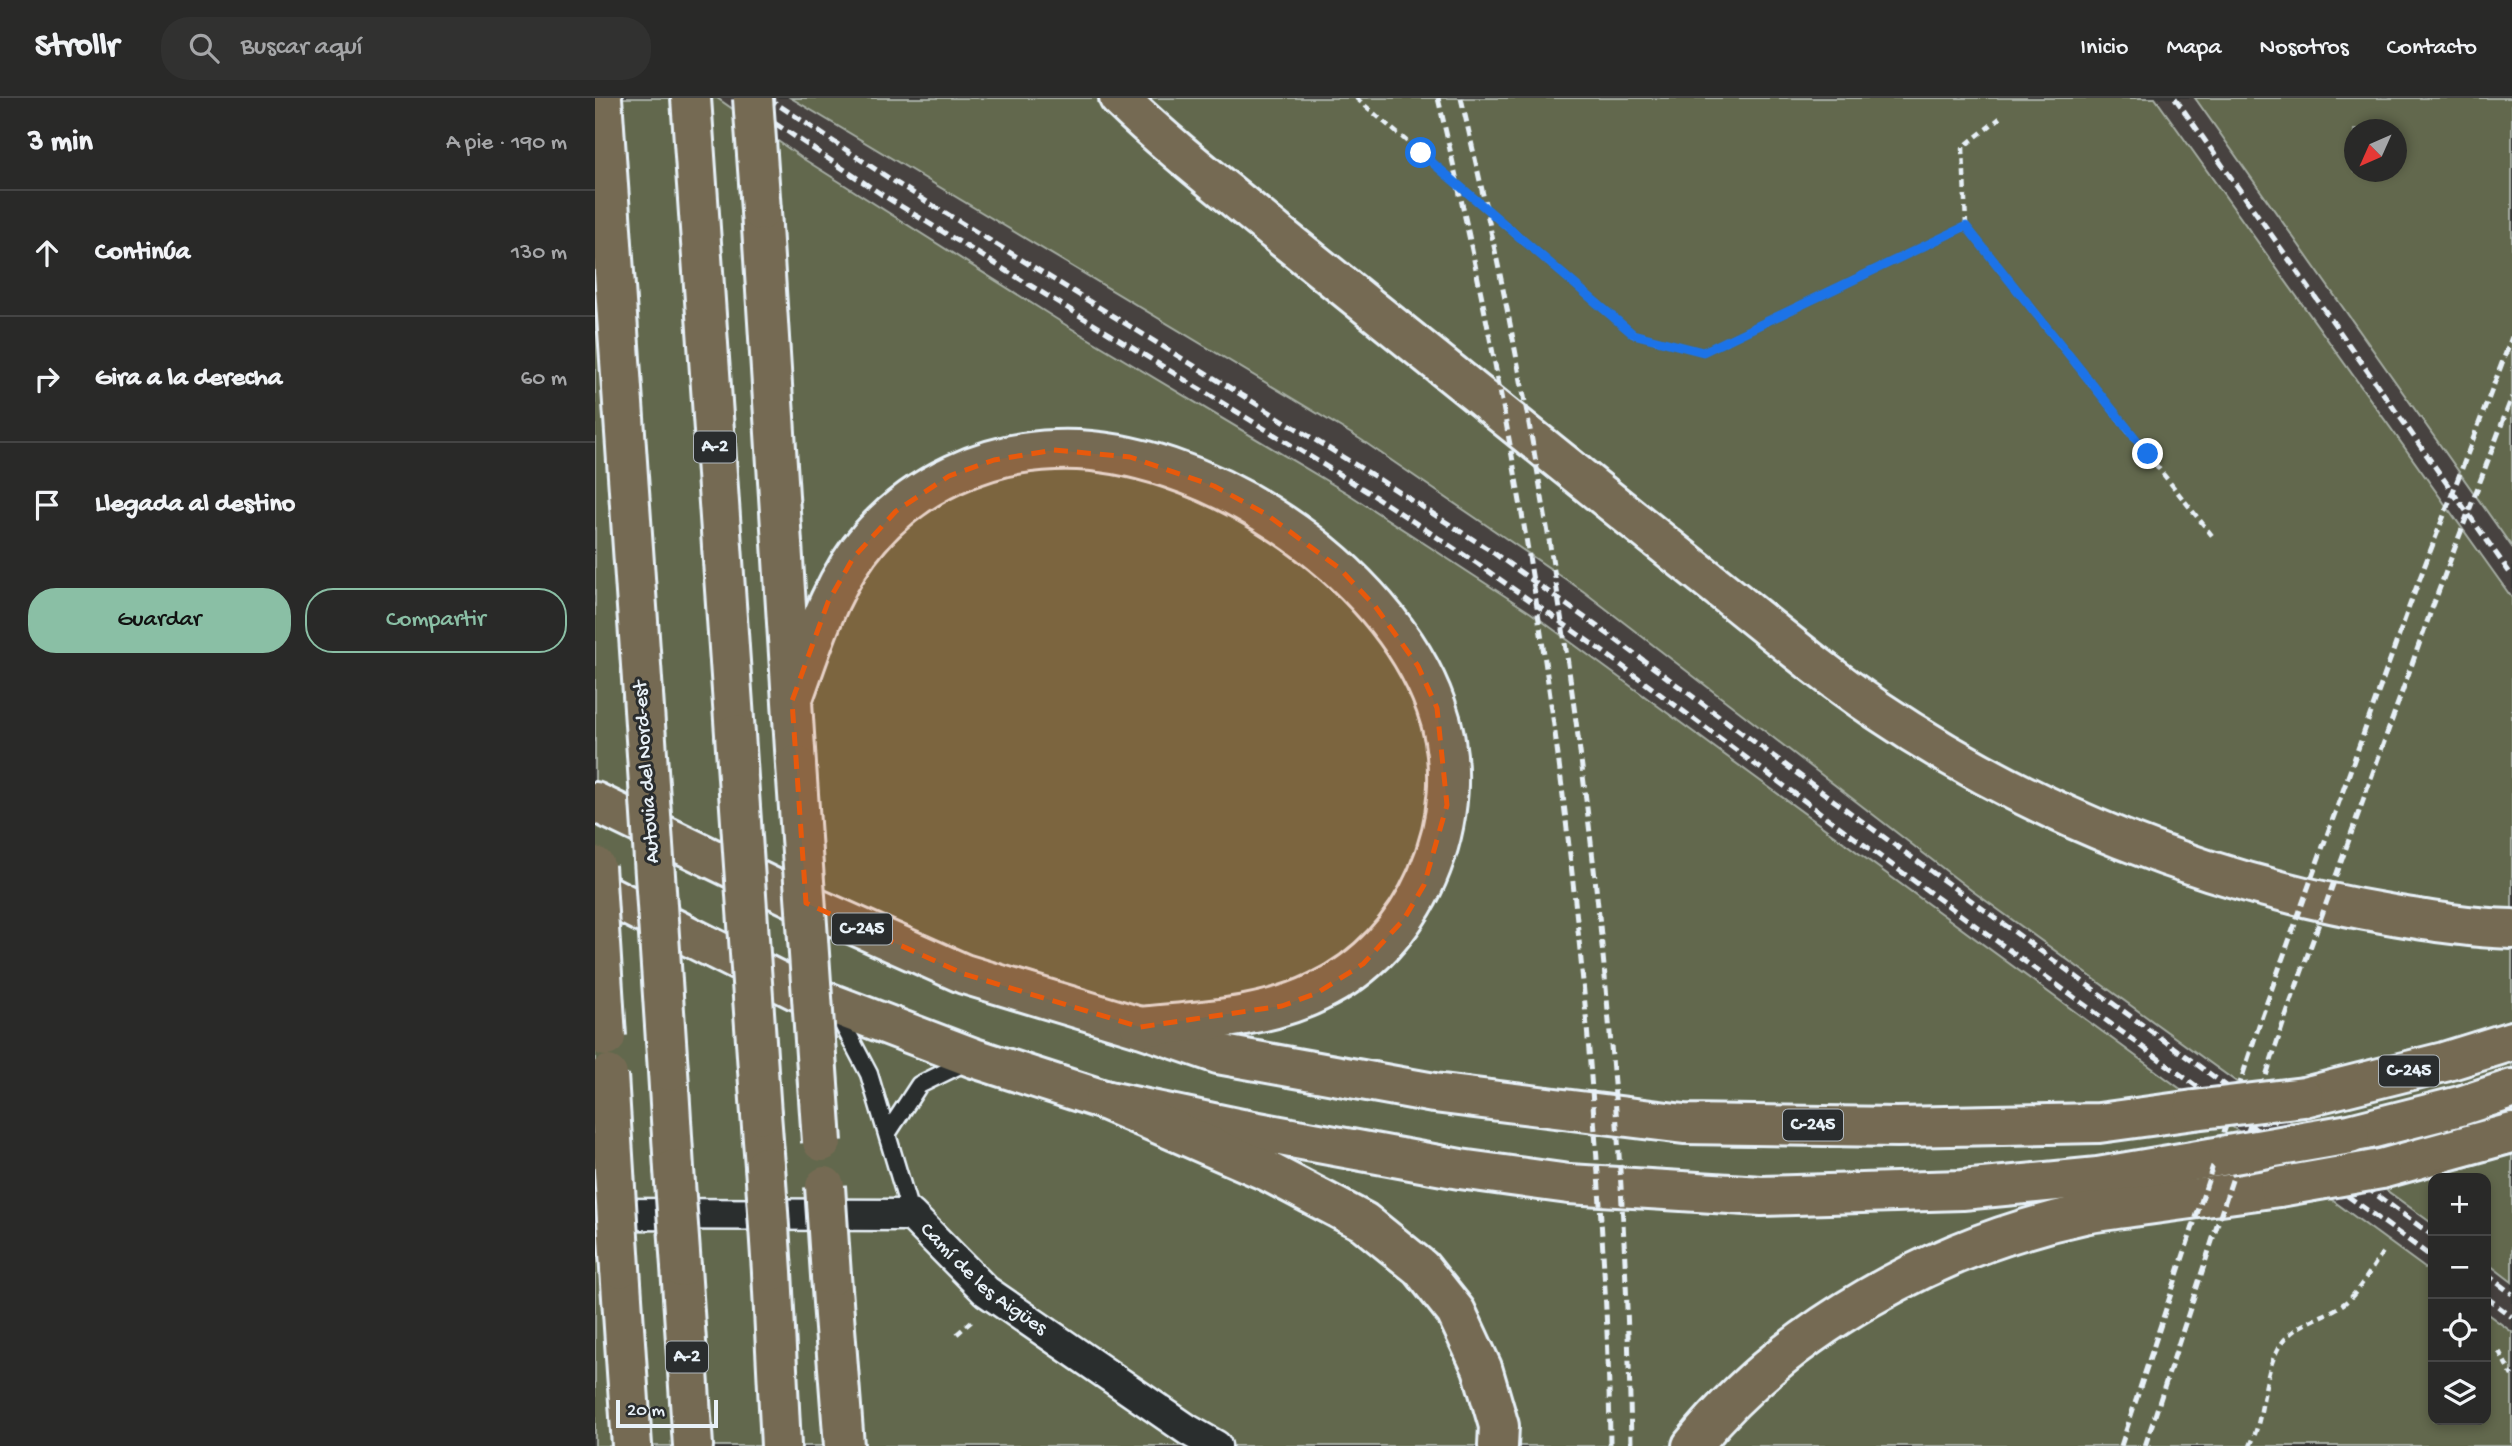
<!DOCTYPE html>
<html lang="es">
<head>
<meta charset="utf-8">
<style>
  :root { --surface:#292928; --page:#313130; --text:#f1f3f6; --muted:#a5a6a8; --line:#454545; --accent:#8abfa5 }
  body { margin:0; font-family:"Gochi Hand",sans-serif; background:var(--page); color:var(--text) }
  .controls { position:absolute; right:21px; bottom:21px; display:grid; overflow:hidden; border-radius:14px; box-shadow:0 4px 10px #0003 }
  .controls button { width:63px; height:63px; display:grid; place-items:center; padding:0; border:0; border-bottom:2px solid var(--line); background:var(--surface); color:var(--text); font:35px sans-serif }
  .compass { position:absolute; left:1749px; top:21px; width:63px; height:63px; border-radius:50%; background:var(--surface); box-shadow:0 4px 10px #0003; rotate:225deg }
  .scale { position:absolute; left:21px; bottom:18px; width:102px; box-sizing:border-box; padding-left:7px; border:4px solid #e8f1f8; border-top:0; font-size:19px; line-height:24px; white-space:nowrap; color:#e8f1f8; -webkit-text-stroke:5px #2a2d2e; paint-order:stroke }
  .stop { position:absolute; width:21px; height:21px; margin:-16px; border:5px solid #1a73e8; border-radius:50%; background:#fff }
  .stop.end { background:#1a73e8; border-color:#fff; box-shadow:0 2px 7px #0008 }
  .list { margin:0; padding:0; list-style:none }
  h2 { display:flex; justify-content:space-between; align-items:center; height:91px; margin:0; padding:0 28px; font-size:30px }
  h2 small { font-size:23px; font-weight:400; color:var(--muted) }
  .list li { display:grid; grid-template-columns:46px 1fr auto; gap:21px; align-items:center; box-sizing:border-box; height:126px; padding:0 28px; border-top:2px solid var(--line) }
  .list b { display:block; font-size:26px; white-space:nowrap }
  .list em { font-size:23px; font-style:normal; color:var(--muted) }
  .actions { display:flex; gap:14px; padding:21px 28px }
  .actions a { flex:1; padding:16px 0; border:2px solid var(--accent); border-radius:28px; text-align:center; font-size:24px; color:var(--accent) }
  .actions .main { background:var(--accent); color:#111 }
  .icon { flex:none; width:38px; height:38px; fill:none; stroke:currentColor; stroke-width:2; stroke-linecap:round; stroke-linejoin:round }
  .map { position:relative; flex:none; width:1917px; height:1348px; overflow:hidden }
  header { display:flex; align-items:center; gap:42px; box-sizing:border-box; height:98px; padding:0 35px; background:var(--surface); border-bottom:2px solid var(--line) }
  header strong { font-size:33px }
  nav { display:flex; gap:38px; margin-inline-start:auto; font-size:24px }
  .search { width:490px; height:63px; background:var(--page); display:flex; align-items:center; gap:18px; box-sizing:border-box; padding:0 24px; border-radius:28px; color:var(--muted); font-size:26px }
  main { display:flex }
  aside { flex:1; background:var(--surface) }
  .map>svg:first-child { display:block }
</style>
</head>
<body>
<header>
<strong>Strollr</strong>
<div class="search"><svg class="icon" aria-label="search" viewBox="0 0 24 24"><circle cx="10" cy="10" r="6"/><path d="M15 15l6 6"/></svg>Buscar aquí</div>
<nav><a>Inicio</a><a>Mapa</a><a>Nosotros</a><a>Contacto</a></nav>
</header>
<main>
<aside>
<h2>3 min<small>A pie · 190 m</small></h2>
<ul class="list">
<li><svg class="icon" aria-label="ahead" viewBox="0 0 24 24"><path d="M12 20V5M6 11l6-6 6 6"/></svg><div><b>Continúa</b></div><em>130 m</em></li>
<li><svg class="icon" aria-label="right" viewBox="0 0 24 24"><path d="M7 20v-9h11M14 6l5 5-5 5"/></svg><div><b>Gira a la derecha</b></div><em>60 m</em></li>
<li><svg class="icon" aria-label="arrive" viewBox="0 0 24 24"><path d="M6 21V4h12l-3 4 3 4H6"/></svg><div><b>Llegada al destino</b></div></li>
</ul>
<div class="actions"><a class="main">Guardar</a><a>Compartir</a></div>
</aside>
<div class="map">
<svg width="1917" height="1348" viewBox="0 0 1917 1348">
  <rect width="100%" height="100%" fill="#373736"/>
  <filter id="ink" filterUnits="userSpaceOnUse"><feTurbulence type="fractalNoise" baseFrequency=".0143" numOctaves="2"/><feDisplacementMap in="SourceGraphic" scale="14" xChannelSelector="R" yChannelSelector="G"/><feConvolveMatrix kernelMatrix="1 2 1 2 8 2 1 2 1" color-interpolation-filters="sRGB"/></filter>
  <g filter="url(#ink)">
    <!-- built -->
    <path fill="#47433f" d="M122 0H196L765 341 988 493 1376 792 1838 1126V1176L936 515 752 395 474 229 207 60Z
      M1560 0H1600L1917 449V500Z
      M1891 1164 1917 1184V1234L1891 1215Z"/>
    <!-- green -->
    <path fill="#62684e" stroke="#a5aca3" stroke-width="2" fill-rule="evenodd" d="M0 0H122L207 60 474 229 752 395 936 515 1838 1176V1322H1891V1215L1917 1234V1348H0Z
      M196 0H1560L1917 500V1184L1891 1164V1080H1838V1126L1376 792 988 493 765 341Z
      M1600 0H1917V449ZM1759 32H1801V74H1759Z"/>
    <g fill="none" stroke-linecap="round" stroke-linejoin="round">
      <!-- service casing -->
      <g stroke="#e8f1f8" stroke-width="21">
        <path id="service" d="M241 913 274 976 316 1117
          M292 1036 324 987 373 963"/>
      </g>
      <!-- minor casing -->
      <g stroke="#e8f1f8" stroke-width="35">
        <g id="minor">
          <path id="s1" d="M0 1116 316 1117 391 1193 593 1332 621 1348"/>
        </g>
      </g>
      <!-- trunk casing -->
      <g stroke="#e8f1f8" stroke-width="44">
        <path id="trunk" d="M0 704 205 803 369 876 545 929 623 956 839 995 1089 1026 1302 1029 1504 1025 1599 1012
          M0 791 201 892 379 960 509 1002 647 1031 865 1071 974 1086 1167 1098 1367 1092 1503 1079 1633 1057
          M1709 999 1849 964 1917 943
          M1755 1036 1865 1008 1917 991"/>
      </g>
      <!-- motorway casing -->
      <g stroke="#e8f1f8" stroke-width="44">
        <path id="motorway" d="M7 0 48 596
          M96 0 140 636
          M524 0C574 49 629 91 682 135 755 194 829 253 902 312 978 373 1053 434 1129 494 1179 534 1228 575 1281 611 1435 715 1610 785 1793 816 1834 823 1876 830 1917 831
          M166 113 201 667
          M197 603C218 546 234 486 275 439 321 386 390 354 460 352 606 346 792 470 841 608 861 664 855 726 832 779 810 829 772 871 723 894 669 921 604 923 545 929
          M73 973 79 1071
          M509 1002 672 1073 769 1124 826 1170 861 1214 887 1270 904 1328 903 1348
          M166 1016 170 1068
          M1786 1071 1917 1035
          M86 1169 98 1348
          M25 1170 37 1348
          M177 1174 186 1348
          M236 1178 249 1348
          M1097 1348C1190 1231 1343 1147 1489 1116 1509 1112 1531 1110 1552 1107 1596 1101 1640 1095 1684 1089"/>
      </g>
      <!-- path -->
      <path stroke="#e8f1f8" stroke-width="4.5" stroke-dasharray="7 5" stroke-linecap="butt" d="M761 0 1038 236 1108 254 1371 128 1619 440
        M1371 128 1368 49 1405 20
        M362 1236 377 1223
        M1904 1253 1917 1278
        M1655 1348C1670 1318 1667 1278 1684 1249 1701 1222 1730 1221 1751 1204 1763 1195 1780 1165 1790 1151"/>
      <!-- service -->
      <use href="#service" stroke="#2a2d2e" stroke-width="16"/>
      <!-- minor -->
      <use href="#minor" stroke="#2a2d2e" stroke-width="30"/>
      <!-- trunk -->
      <use href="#trunk" stroke="#746b52" stroke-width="38"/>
      <!-- motorway -->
      <use href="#motorway" stroke="#746b52" stroke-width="38"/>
      <!-- rail -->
      <path stroke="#e8f1f8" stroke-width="5" stroke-dasharray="10 5" stroke-linecap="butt" d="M142 0 286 96 773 394 883 466 1007 553 1242 727 1838 1160
        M173 0 295 81 782 380 893 451 1017 539 1253 713 1838 1138
        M843 0C922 335 975 676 999 1020 1007 1129 1014 1239 1015 1348
        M866 0C970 441 1028 895 1036 1348
        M1580 0 1917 478
        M1891 1176 1917 1196
        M1891 1199 1917 1219
        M1526 1348 1667 918 1814 509 1917 239
        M1550 1348 1690 920 1836 513 1917 299"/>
      <!-- trunk-bridge casing -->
      <g stroke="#e8f1f8" stroke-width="44" stroke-linecap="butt">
        <path id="trunk-bridge" d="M1599 1012 1709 999
          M1633 1057 1755 1036"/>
      </g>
      <!-- motorway-bridge casing -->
      <g stroke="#e8f1f8" stroke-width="44" stroke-linecap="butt">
        <path id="motorway-bridge" d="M158 0 166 113
          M48 596 73 973
          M140 636 166 1016
          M201 667 227 1044
          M0 768 11 939
          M13 977 25 1170
          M170 1068 177 1174
          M79 1071 86 1169
          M230 1088 236 1178
          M1684 1089 1786 1071"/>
      </g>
      <!-- trunk-bridge -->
      <use href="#trunk-bridge" stroke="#746b52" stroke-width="38"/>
      <!-- motorway-bridge -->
      <use href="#motorway-bridge" stroke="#746b52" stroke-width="38"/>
    </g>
  </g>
  <g fill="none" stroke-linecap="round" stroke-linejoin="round" filter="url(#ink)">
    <!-- route -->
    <path stroke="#1a73e8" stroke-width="9" d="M826 55 1038 236 1108 254 1371 128 1553 356"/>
  </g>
  <!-- marked area -->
  <path fill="#e8590c" fill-opacity="0.2" stroke="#e8590c" stroke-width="5" stroke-dasharray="14 9" stroke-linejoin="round" d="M459 352 535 359 619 388 671 416 744 470 780 508 823 568 842 610 852 707 829 787 809 821 768 866 722 895 687 908 545 929 369 876 211 805 197 603 233 504 258 460 301 413 354 378 399 362Z"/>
  <g text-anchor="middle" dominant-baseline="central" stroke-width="6" stroke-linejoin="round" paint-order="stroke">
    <!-- shield labels -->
    <g fill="#2a2d2e" stroke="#afb6bb" stroke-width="2">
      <rect x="99" y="333.5" width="42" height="31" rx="5"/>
      <rect x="237" y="815.5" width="60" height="31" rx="5"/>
      <rect x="1784" y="957.5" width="60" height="31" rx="5"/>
      <rect x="1188" y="1011.5" width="60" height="31" rx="5"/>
      <rect x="71" y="1243.5" width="42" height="31" rx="5"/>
    </g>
    <g font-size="19" font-weight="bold" fill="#e8f1f8">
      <text x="120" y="349">A-2</text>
      <text x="267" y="831">C-245</text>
      <text x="1814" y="973">C-245</text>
      <text x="1218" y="1027">C-245</text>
      <text x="92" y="1259">A-2</text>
    </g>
    <!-- street labels -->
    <g font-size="21" fill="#e8f1f8" stroke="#2a2d2e">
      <text transform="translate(53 674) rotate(-94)">Autovia del Nord-est</text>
      <text stroke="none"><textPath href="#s1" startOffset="413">Camí de les Aigües</textPath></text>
    </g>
  </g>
</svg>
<div class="controls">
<button>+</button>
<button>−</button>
<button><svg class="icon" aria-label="locate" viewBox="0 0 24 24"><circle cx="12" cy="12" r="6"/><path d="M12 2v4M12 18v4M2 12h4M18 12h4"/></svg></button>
<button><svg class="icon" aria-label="layers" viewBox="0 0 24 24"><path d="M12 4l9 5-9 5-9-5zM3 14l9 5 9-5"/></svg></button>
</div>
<svg class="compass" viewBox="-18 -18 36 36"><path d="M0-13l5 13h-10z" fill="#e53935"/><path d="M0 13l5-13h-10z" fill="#a5a6a8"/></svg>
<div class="scale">20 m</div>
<div class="stop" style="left:826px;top:55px"></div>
<div class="stop end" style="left:1553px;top:356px"></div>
</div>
</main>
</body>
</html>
